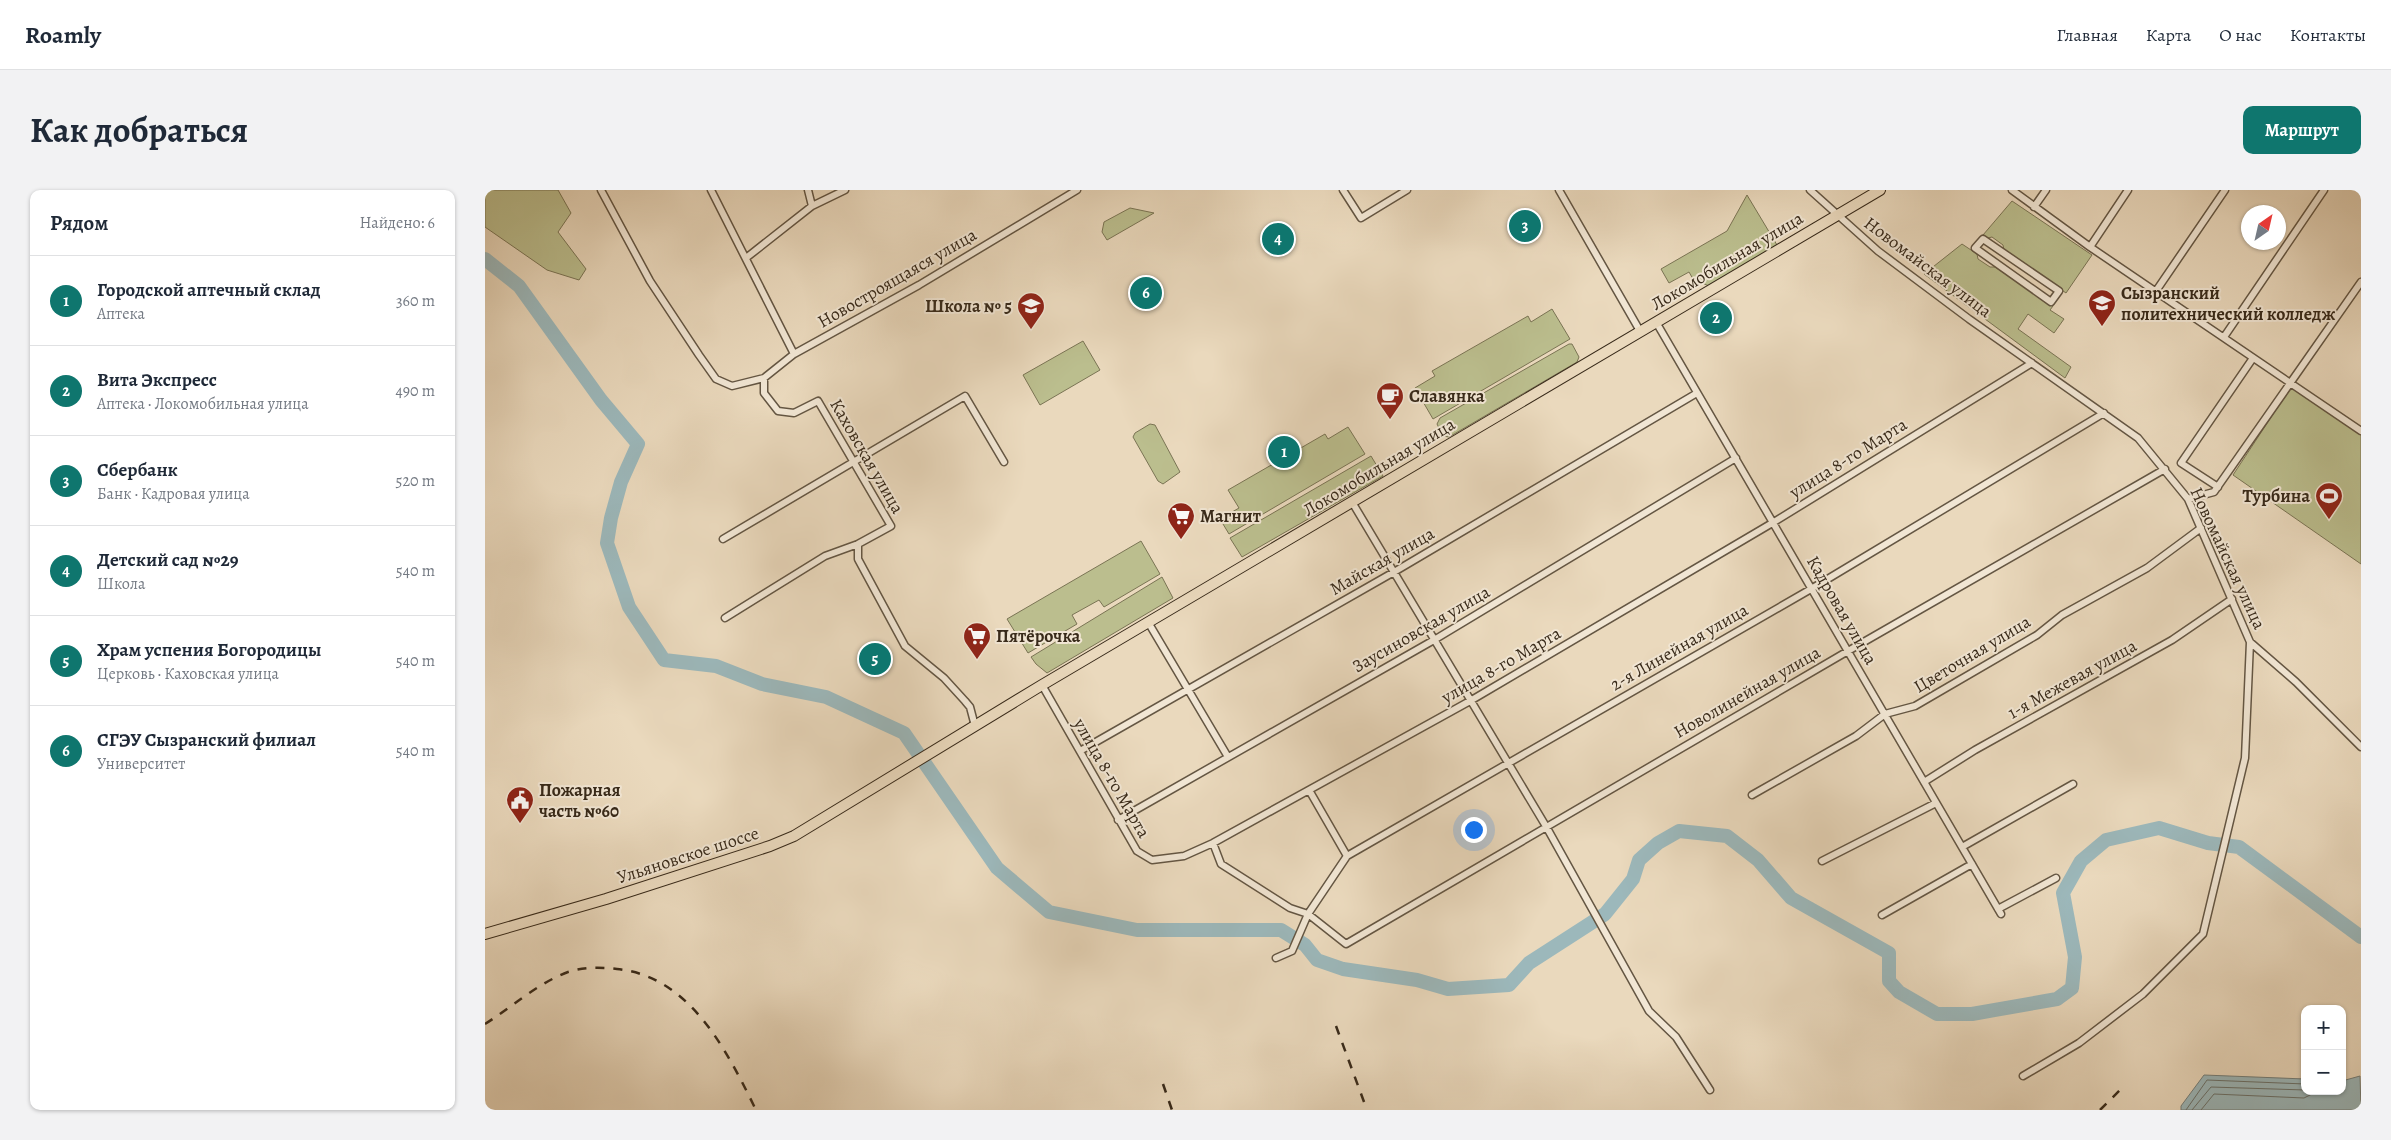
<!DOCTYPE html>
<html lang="ru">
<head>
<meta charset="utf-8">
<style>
  :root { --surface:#fff; --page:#f2f2f3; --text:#1f2937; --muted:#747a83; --line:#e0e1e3; --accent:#0f766e }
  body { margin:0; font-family:Alegreya,serif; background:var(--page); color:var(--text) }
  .controls { position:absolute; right:15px; bottom:15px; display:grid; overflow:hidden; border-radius:10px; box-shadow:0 1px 4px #0004 }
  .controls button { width:45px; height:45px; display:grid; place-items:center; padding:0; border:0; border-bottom:1px solid var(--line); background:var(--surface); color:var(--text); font:25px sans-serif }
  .compass { position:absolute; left:1756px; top:15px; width:45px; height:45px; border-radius:50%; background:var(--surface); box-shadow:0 1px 4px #0004; rotate:34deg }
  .you { position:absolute; left:988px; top:639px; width:18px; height:18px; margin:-12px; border:4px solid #fff; border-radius:50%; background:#1a73e8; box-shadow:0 0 0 8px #1a73e833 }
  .badge { display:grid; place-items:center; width:32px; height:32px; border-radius:50%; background:var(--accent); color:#fff; font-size:16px; font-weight:700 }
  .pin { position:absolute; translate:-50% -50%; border:2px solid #fff; box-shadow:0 1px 5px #0006 }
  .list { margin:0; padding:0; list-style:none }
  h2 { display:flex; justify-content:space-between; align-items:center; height:65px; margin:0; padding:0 20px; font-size:21px }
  h2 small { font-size:16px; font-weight:400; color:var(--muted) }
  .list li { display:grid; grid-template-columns:32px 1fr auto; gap:15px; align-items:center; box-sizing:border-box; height:90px; padding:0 20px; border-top:1px solid var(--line) }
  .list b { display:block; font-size:19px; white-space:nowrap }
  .list p { margin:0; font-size:16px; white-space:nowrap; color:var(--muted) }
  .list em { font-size:16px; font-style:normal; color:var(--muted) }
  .map { position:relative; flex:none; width:1876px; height:920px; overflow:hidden; border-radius:10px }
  header { display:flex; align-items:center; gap:30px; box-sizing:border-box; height:70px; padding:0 25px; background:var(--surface); border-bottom:1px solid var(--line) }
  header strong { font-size:24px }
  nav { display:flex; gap:28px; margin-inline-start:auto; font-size:18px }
  .intro { display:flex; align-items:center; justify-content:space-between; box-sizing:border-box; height:120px; padding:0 30px }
  h1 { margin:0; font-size:35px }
  .button { padding:12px 22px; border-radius:10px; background:var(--accent); color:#fff; font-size:18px; font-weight:700 }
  main { display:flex; gap:30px; padding:0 30px }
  aside { flex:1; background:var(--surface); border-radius:10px; box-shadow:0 1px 4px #0004 }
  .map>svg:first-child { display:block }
</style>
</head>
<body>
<header>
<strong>Roamly</strong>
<nav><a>Главная</a><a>Карта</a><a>О нас</a><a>Контакты</a></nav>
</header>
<div class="intro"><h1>Как добраться</h1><a class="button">Маршрут</a></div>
<main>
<aside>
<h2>Рядом<small>Найдено: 6</small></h2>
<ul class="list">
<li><span class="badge">1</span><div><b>Городской аптечный склад</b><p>Аптека</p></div><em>360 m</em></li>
<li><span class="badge">2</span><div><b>Вита Экспресс</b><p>Аптека · Локомобильная улица</p></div><em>490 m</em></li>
<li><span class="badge">3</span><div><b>Сбербанк</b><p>Банк · Кадровая улица</p></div><em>520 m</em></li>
<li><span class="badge">4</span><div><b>Детский сад №29</b><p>Школа</p></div><em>540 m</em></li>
<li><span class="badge">5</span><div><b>Храм успения Богородицы</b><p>Церковь · Каховская улица</p></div><em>540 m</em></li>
<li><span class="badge">6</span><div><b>СГЭУ Сызранский филиал</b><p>Университет</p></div><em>540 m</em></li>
</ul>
</aside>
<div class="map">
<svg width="1876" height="920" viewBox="0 0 1876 920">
  <rect width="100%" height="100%" fill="#ead9bd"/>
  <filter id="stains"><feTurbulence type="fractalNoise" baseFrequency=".004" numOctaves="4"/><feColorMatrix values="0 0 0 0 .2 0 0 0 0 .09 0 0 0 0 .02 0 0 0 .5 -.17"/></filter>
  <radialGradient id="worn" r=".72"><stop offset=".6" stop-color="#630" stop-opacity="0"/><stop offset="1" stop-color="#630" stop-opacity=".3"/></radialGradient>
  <!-- green -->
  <path fill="#bbbe8e" stroke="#7a7454" d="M0 0H73L86 23 73 42 101 79 94 90 62 80 0 37Z
    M1262 5 1292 55 1224 96 1208 89 1204 82 1184 93 1176 79 1242 41Z
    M1527 11 1607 65 1581 103 1519 60 1518 55 1507 47 1503 48 1498 45Z
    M645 18 669 23 622 50 617 42 619 32Z
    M1477 54 1492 64 1493 69 1505 77H1510L1568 116 1565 120 1579 129 1569 143 1543 124 1533 139 1586 177 1580 188 1439 84Z
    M1067 119 1085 149 948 229 930 198 950 186 947 181 1043 126 1046 132Z
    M598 151 615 180 555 215 538 185Z
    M1084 154H1087L1094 167 1092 172 964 247 958 246 952 234 955 228Z
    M1806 197 1876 244V374L1748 285Z
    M665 234 670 235 695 282 678 294 673 291 648 247 650 243Z
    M863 237 880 264 744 344 735 329 754 318 743 300 840 244 843 249Z
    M886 266 898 286 757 367 745 348Z
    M656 351 675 384 619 417 614 410 587 425 592 434 543 463 522 429Z
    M677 387 688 408 562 483 551 474 546 467Z"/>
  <!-- water -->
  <path fill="#9cb8bb" stroke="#747f7b" d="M1719 885 1820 889V901H1857V891L1875 886 1876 920H1696V916Z"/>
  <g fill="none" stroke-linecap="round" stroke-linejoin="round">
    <!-- shore -->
    <path stroke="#6a716a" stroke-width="1" d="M1701 920 1722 890 1820 894
      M1707 920 1726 897 1820 900
      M1716 920 1729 904 1819 908 1833 901"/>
    <!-- river -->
    <path stroke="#9cb8bb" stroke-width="14" d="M0 69 34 96 116 210 153 254 136 292 126 328 122 353 144 417 179 470 231 476 277 494 341 507 419 543 512 678 564 722 652 740H796L820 755 832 770 858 779 932 790 963 799 1024 795 1044 773 1120 724 1148 689 1154 670 1173 653 1194 641 1242 646 1273 670 1306 708 1404 763V791L1414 802 1452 824H1487L1572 809 1587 798 1590 767 1578 703 1596 671 1621 650 1674 638 1723 653 1754 657 1876 747"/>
    <!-- street casing -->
    <g stroke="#645643" stroke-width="9">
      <path id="street" d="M116 0 165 91 214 165 231 189 247 196 279 188 309 164 434 95 592 0
        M226 0 309 164
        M323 0 327 16
        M858 0 876 28 922 0
        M1074 0 1155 141
        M1325 0 1393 61 1484 129 1653 248 1703 309 1765 452 1760 568 1718 744 1658 804 1594 853 1538 886
        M1527 0 1605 57 1876 241
        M1549 17 1561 0
        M1498 49 1574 101 1566 112 1490 58Z
        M1605 57 1643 0
        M261 68 327 16 360 0
        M1671 101 1740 0
        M1171 132 1516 724
        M1739 147 1839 0
        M279 188V203L293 221 309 223 333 211 406 336 373 354V369L420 456 459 488 480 511 485 517 490 536
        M1733 297 1696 273 1768 168
        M1703 309 1729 302 1876 92
        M867 312 1062 638 1164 821 1191 847 1225 900
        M238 349 480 206 519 272
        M240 428 340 366 373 354
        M663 432 743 567
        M1765 452 1811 492 1876 557
        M557 495 652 661 667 670 699 666 728 653 985 511 1289 332 1547 173
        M595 561 909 382 1212 203
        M1439 592 1490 560 1687 450 1747 409
        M824 600 862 666
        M1267 605 1371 546 1400 524 1430 516 1552 445 1577 425 1662 378 1716 338
        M633 630 949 450 1251 268
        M728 653 736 674 805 718 823 724 861 754 1363 461 1680 279
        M1477 657 1588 594
        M1337 671 1451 613
        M1513 719 1571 688
        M1397 725 1487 674
        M791 768 807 761 823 724 862 666 1326 399 1619 223"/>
    </g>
    <!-- primary casing -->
    <g stroke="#382a1a" stroke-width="12">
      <path id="primary" d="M0 744 121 709 285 656 309 646 557 495 1395 0"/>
    </g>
    <!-- street -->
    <use href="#street" stroke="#f1e6d4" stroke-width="6"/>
    <!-- primary -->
    <use href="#primary" stroke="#ead9bd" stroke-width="10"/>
    <!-- rail -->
    <path stroke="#382a1a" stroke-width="2.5" stroke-dasharray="9 9" stroke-linecap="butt" d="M0 834C27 817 53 793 83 782 99 777 115 777 132 779 205 786 242 861 271 920
      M851 836 882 920
      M678 894 687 920
      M1615 920 1635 900"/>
  </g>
  <!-- icons -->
  <defs>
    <g id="university-pin" transform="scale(1.4375)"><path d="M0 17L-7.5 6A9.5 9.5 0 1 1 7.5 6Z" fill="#8f2418" stroke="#f1e6d4"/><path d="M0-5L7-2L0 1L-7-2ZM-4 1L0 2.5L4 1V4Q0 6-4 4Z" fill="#fff"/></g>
    <g id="school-pin" transform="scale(1.4375)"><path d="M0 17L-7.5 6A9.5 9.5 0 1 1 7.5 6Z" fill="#8f2418" stroke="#f1e6d4"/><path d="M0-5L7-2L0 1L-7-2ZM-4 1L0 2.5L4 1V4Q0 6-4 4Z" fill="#fff"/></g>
    <g id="cafe-pin" transform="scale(1.4375)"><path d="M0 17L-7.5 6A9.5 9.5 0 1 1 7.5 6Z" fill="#8f2418" stroke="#f1e6d4"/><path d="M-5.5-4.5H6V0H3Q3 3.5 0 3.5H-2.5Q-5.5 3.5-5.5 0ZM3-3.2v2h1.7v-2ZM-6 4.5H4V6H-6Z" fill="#fff"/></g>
    <g id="stadium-pin" transform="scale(1.4375)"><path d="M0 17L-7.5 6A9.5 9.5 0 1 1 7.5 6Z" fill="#8f2418" stroke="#f1e6d4"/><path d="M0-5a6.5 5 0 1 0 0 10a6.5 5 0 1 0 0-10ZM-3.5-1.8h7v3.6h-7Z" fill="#fff"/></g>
    <g id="supermarket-pin" transform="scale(1.4375)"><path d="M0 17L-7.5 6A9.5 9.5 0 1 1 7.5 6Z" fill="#8f2418" stroke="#f1e6d4"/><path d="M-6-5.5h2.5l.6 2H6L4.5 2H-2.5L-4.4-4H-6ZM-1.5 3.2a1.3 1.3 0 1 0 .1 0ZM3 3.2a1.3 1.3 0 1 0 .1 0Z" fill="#fff"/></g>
    <g id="civic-pin" transform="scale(1.4375)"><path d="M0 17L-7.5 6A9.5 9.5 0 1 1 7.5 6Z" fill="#8f2418" stroke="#f1e6d4"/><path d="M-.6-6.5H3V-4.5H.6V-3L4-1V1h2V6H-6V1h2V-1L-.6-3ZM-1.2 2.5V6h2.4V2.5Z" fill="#fff"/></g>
  </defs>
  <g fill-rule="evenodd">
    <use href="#university-pin" x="1617" y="113"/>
    <use href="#school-pin" x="546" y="116"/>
    <use href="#cafe-pin" x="905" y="206"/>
    <use href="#stadium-pin" x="1844" y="306"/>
    <use href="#supermarket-pin" x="696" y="326"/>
    <use href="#supermarket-pin" x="492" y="446"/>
    <use href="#civic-pin" x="35" y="610"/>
  </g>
  <g text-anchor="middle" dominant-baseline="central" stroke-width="4" stroke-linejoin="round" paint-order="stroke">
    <!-- street labels -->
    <g font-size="18" fill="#382a1a" stroke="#f1e6d4">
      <text transform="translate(1242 71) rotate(-31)">Локомобильная улица</text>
      <text transform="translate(1443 77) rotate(37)">Новомайская улица</text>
      <text transform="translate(412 88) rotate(-30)">Новостроящаяся улица</text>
      <text transform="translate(382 266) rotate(60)">Каховская улица</text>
      <text transform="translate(1363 268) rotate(-32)">улица 8-го Марта</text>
      <text transform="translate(894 277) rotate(-31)">Локомобильная улица</text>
      <text transform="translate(1743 368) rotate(65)">Новомайская улица</text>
      <text transform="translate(897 371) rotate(-30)">Майская улица</text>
      <text transform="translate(1357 420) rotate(60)">Кадровая улица</text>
      <text transform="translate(936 439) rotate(-30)">Заусиновская улица</text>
      <text transform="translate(1194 457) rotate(-30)">2-я Линейная улица</text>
      <text transform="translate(1487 464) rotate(-31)">Цветочная улица</text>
      <text transform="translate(1016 475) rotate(-30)">улица 8-го Марта</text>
      <text transform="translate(1587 489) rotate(-29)">1-я Межевая улица</text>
      <text transform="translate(1262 502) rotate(-30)">Новолинейная улица</text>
      <text transform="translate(627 588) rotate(60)">улица 8-го Марта</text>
      <text transform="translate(203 665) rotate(-18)">Ульяновское шоссе</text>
    </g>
    <!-- poi labels -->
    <g font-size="18" font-weight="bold" fill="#382a1a" stroke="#f1e6d4" text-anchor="start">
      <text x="1636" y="103">Сызранский<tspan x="1636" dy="21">политехнический колледж</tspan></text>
      <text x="527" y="116" text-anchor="end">Школа № 5</text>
      <text x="924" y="206">Славянка</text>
      <text x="1825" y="306" text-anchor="end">Турбина</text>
      <text x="715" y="326">Магнит</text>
      <text x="511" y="446">Пятёрочка</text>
      <text x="54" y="600">Пожарная<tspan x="54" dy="21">часть №60</tspan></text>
    </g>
  </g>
  <rect width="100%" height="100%" filter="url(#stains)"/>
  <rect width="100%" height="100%" fill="url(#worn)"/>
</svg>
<div class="controls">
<button>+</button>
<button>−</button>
</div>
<svg class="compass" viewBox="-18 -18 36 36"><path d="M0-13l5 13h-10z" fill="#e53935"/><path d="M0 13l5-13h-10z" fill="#747a83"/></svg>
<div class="you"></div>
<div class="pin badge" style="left:799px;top:262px">1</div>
<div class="pin badge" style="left:1231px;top:128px">2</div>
<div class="pin badge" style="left:1040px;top:36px">3</div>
<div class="pin badge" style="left:793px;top:49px">4</div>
<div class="pin badge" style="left:390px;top:469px">5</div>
<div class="pin badge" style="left:661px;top:103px">6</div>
</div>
</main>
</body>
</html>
